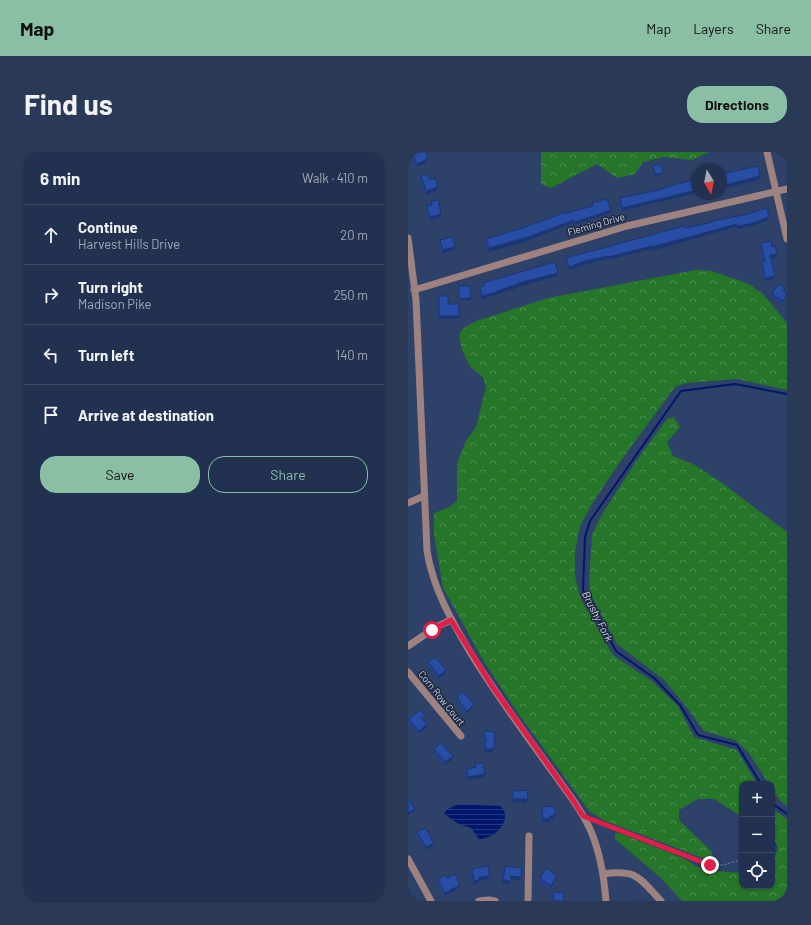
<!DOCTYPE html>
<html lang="en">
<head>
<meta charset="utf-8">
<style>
  :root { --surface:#22314f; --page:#2a3956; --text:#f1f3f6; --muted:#a2a9b7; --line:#3f4c66; --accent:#8abfa5 }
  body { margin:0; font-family:Barlow,sans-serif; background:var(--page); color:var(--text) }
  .controls { position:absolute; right:12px; bottom:12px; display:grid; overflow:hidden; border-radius:8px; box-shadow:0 1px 3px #0004 }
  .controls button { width:36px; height:36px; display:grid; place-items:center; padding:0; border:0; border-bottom:1px solid var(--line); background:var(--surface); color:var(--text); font:20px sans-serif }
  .compass { position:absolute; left:283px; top:12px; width:36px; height:36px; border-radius:50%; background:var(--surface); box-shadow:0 1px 3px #0004; rotate:170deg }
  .stop { position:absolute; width:12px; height:12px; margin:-9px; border:3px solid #e11d48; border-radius:50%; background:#fff }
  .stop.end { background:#e11d48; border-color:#fff; box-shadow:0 1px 4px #0008 }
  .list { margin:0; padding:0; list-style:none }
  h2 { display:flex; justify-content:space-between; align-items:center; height:52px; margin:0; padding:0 16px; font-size:17px }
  h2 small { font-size:13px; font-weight:400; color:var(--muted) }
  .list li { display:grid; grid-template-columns:26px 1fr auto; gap:12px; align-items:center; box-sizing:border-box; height:60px; padding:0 16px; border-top:1px solid var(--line) }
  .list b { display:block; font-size:15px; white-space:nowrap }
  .list p { margin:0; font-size:13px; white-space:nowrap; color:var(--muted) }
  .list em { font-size:13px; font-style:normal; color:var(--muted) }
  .actions { display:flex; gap:8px; padding:12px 16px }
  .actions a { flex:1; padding:9px 0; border:1px solid var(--accent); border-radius:16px; text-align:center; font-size:14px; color:var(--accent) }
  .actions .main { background:var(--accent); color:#111 }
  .icon { flex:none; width:22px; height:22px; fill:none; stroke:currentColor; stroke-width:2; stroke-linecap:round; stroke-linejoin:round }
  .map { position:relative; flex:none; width:379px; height:749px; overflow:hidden; border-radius:16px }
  header { display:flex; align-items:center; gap:24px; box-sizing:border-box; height:56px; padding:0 20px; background:var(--accent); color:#111 }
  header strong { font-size:19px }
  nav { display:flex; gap:22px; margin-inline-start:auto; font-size:14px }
  .intro { display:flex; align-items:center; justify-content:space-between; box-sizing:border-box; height:96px; padding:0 24px }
  h1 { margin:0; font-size:28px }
  .button { padding:10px 18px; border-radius:16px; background:var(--accent); color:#111; font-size:14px; font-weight:700 }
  main { display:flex; gap:24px; padding:0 24px }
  aside { flex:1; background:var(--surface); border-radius:16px; box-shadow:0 1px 3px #0004 }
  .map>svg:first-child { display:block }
</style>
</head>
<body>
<header>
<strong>Map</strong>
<nav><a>Map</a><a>Layers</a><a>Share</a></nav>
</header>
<div class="intro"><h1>Find us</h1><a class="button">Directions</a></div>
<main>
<aside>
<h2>6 min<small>Walk · 410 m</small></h2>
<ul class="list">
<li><svg class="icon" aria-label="ahead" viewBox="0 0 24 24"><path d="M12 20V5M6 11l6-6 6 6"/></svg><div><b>Continue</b><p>Harvest Hills Drive</p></div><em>20 m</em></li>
<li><svg class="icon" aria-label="right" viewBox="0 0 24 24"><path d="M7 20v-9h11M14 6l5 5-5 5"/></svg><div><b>Turn right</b><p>Madison Pike</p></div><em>250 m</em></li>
<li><svg class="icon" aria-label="left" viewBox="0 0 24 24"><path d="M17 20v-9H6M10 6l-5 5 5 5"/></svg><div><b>Turn left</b></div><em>140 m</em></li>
<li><svg class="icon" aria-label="arrive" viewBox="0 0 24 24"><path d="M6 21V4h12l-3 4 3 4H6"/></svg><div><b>Arrive at destination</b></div></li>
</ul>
<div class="actions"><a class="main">Save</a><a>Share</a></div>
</aside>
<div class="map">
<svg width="379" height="749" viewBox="0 0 379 749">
  <defs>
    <pattern id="forest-crowns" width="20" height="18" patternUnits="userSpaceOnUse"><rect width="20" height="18" fill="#257628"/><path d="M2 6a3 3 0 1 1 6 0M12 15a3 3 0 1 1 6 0" fill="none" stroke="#4d8f52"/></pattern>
    <pattern id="water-rules" width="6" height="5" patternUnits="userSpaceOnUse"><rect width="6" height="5" fill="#00176c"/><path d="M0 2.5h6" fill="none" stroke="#243881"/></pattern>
  </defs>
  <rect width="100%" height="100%" fill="#2d4169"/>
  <!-- forest -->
  <path fill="url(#forest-crowns)" d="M133 0H301L284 8 255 5 235 10 227 22 209 26 189 12 143 36 133 32Z
    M288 118 303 119 341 132 355 142 379 171V238L329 227 278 231 267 235 211 311 184 352 172 374 167 400V424L173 447 205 503 245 530 270 554 286 585 329 598 349 632H334V665L306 647H290L271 658V668L304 700V705L297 707 195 668 182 660 107 557 75 508 35 436 26 383V361L40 356 49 349V311L58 289 68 275 78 235 75 225 62 215 54 198 51 183 54 177 68 169 140 146Z
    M266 265 272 275 259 290 265 304 287 313 314 331 379 380V654C372 649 364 641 364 632H361L341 601 327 588 296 579 276 552 256 528 209 492 183 443 181 430 184 383 193 364 231 305 259 267Z
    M364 654 369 660 379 667V749H274L253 726 207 687V682L211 681 275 706 295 718 334 721V734H364V709L370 697 366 686 364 685Z"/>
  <!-- water -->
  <path fill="url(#water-rules)" d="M50 652 92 654C107 666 86 688 71 687L63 676 51 672 36 662 38 658Z"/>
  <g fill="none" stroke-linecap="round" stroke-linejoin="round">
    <!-- stream -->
    <path stroke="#00176c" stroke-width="2" d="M353 632 329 593 290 583 272 553 246 526 208 499 175 438 177 385 182 369 273 239 327 232 379 242
      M364 651 379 662"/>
    <!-- path -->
    <path stroke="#7d8dad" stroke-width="1" stroke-dasharray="2 2" stroke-linecap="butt" d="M185 668 302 713 310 714 334 708"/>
    <!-- minor -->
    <path stroke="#9d8280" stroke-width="7" d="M359 0 379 87
      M0 86 8 148 19 399C25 436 43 468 62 500 93 551 130 599 165 648 171 657 177 666 181 675 192 698 196 724 198 749
      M6 138 219 74 379 37
      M0 351 16 344
      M0 494 28 475 43 468
      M0 520 53 584
      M0 707 23 749
      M195 722C230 717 231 726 253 749
      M71 749 81 748 87 749
      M120 749 121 684"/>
  </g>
  <!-- wall -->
  <path fill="#22428d" d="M5 2 20 5 17 11 8 15 4 5Z
    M379 6V15L378 10Z
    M245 14 255 21 254 22 246 24 245 16Z
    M13 24 22 28 30 35 28 39 17 43 12 28Z
    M289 27 213 59 210 50 212 46 254 37 255 36Z
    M23 49 33 62 32 65 21 68 18 57 19 54 22 53Z
    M184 51 202 61 166 73 165 71 116 90 80 100 77 90 78 87 155 62 183 54Z
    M361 65 360 68 341 75 328 77 327 75 243 99V97L199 108 198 107 176 113 160 118 157 109 158 106 277 76 304 71 305 69Z
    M32 88 46 98 33 102 31 91Z
    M353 91 364 95 369 102 367 106H363L366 127 356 129 353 113 354 110H355L352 95Z
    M150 121 149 124 110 135 109 136 89 142 88 143 73 147 71 139 72 135H74L75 131Z
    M375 139 378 145 374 152 363 145 364 142Z
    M31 144 51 164 49 167H30V147Z
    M20 510 38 518 37 522 30 527 19 513Z
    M49 545 65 555 58 562 51 554V552L48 549Z
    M1 567H15L19 572 18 576 10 582 0 571Z
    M76 579 86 597 85 600H76V590H75V583Z
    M26 597 45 604 44 608 36 614 25 600Z
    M67 612 77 622 76 625 59 628 57 620 59 617 66 616Z
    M105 639 118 651 104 650V642Z
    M134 655 146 667H142L141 670 133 671 132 659Z
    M9 680 26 691 24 694 17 698 8 683Z
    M97 714 112 729 103 727 101 732 94 731 95 717Z
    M64 717 80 727 71 729 70 731 65 732 62 720Z
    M149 724 148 727 142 737 131 730 132 726Z
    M39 726 52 733 51 736 36 744 29 730 30 727Z
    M145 741 156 749H145L144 745Z"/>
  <!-- shaded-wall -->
  <path fill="#1b3673" d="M18 8 17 11 8 15 9 12Z
    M255 21 254 22 246 24 247 22Z
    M352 24 351 28 313 37V34Z
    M30 35 28 39 17 43 18 39Z
    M289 38V41L213 59 214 56Z
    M203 58 202 61 166 73 167 70Z
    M33 62 32 65 21 68 22 65Z
    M361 65 360 68 341 75 328 77 329 74Z
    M166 68 165 71 116 90 80 100 81 96Z
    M329 72 327 75 243 99 244 95Z
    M244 94 243 97 199 108 200 105Z
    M47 95 46 98 33 102 35 98Z
    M369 102 367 106 361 107 362 103Z
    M200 104 198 107 176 113 160 118 161 115 177 109Z
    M150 121 149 124 110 135 109 136 89 142 88 143 73 147 74 144 110 131Z
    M367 124 366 127 356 129 357 126Z
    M63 146 62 148H51V147Z
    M31 164H51L49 167H30Z
    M38 518 37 522 30 527 31 524Z
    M66 552 65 555 58 562 59 559Z
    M19 572 18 576 10 582 11 579Z
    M77 597H86L85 600H76Z
    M45 604 44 608 36 614 37 610Z
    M77 622 76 625 59 628 60 625Z
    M105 647H120L118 651 104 650Z
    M7 657 5 660 0 663V661Z
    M147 663 146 667H142L141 670 133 671 135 667 142 664Z
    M26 691 24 694 17 698 18 695Z
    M82 724 80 727 71 729 70 731 65 732 66 729 71 725Z
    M103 724 113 725 112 729 102 727Z
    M149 724 148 727 142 737 143 734Z
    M95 728 103 729 101 732 94 731Z
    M52 733 51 736 36 744 37 741Z
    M6 745 4 749H0Z"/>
  <!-- building -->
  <path fill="#274da4" stroke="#1b3673" d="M11 0H18L20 5 18 6V8L9 12 5 2Z
    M253 12 255 21 247 22 245 14Z
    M350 14 352 24 313 34V22Z
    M20 22 22 28 27 26 30 35 18 39 13 24Z
    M289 27V38L214 56 212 46 255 37V36Z
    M199 47 203 58 167 70 166 68 117 86 81 96 78 87 115 76 155 61V62L185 54 184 51Z
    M30 48 33 62 22 65 19 54 24 53 23 49Z
    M359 56 361 65 342 72 329 74V72L244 95V94L200 105V104L177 109 161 115 158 106 276 74 277 76 305 70V69L340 62Z
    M45 85 47 95 35 98 32 88Z
    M363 89 364 95 367 94 369 102 362 103 367 124 357 126 354 110 357 109 353 91Z
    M147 110 150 121 110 131V132L89 139V140L74 144 72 135 76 134 75 131Z
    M370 132 377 136 375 139 379 142 375 149 364 142Z
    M51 134H62L63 146 51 147Z
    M31 144H40V152H51V164H31Z
    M27 505 38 518 31 524 20 510Z
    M55 540 66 552 59 559 52 551 53 550 49 545Z
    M12 558 17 563 13 566 19 572 11 579 1 567Z
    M76 579 87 580 86 597H77L78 586H76Z
    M33 591 45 604 37 610 26 597Z
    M75 611 77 622 60 625 59 617 68 615 67 612Z
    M119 638 120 647H105V639Z
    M0 646 7 657 0 661Z
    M147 654V663L142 664V667H135L134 655Z
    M17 676 26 691 18 695 9 680Z
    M80 714 82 724 71 725V728L66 729 64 717Z
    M97 714 114 716 113 725 103 724V729L95 728Z
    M138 716 149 724 143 734 132 726Z
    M47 722 52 733 37 741 30 727 37 723 39 726Z
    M0 736 6 745 0 749Z
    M155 740 156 749H146L145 741Z
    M228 747 230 749 232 747 233 749H225Z"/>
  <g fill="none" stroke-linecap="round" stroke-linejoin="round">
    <!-- route -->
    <path stroke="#e11d48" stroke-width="5" d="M24 478 43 468 84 534 165 648 175 664 302 713"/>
  </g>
  <g text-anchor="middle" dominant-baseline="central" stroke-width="3" stroke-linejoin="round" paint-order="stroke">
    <!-- street labels -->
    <g font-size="10" fill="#c7d3ec" stroke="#1f283b">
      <text transform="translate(188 72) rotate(-16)">Fleming Drive</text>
      <text transform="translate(34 546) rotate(51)">Corn Row Court</text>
    </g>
    <!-- water labels -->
    <g font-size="11" font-style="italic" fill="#ccd8f0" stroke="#1f283b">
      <text transform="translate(190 464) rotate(63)">Brushy Fork</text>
    </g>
  </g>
</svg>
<div class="controls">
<button>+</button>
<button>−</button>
<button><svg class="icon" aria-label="locate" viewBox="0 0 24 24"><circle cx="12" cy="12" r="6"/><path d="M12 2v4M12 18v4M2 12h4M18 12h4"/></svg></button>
</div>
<svg class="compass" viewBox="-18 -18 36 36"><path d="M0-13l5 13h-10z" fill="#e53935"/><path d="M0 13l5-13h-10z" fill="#a2a9b7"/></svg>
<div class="stop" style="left:24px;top:478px"></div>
<div class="stop end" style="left:302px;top:713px"></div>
</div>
</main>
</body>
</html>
